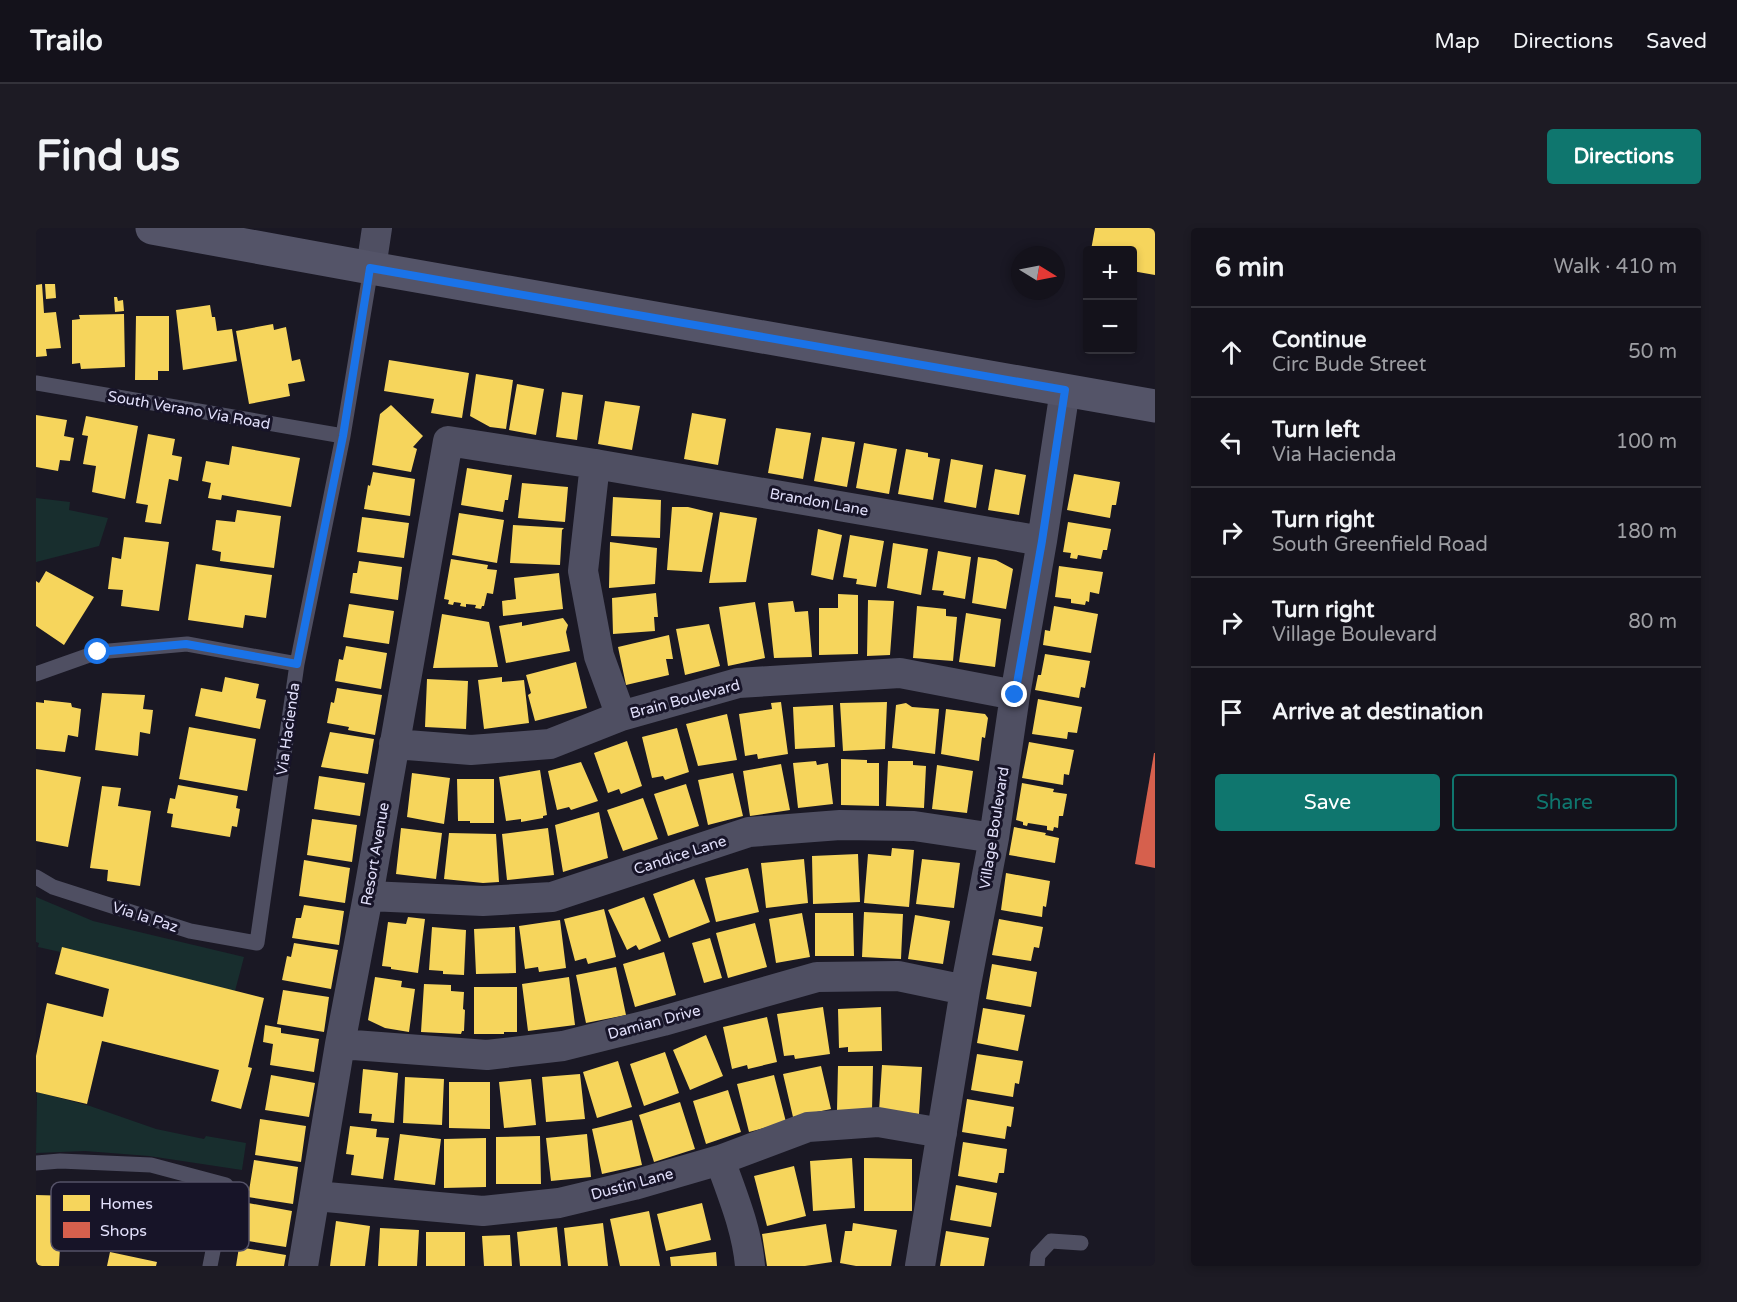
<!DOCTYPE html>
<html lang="en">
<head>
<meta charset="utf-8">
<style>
  :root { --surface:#14121b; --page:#1d1b24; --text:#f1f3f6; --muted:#9d9ea3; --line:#33323a; --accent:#0f766e }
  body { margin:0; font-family:"Varela Round",sans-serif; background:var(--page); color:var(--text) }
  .controls { position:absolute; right:18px; top:18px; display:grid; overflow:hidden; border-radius:6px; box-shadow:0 3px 9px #0003 }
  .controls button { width:54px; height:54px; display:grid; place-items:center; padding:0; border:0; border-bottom:2px solid var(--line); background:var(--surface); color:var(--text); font:30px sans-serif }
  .compass { position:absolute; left:975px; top:18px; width:54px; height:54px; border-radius:50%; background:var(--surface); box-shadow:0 3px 9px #0003; rotate:100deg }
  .stop { position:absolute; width:18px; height:18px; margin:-14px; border:4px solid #1a73e8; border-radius:50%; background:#fff }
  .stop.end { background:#1a73e8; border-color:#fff; box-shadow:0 2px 6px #0008 }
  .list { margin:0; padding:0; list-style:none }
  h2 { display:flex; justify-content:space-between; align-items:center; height:78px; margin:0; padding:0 24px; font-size:26px }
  h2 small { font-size:20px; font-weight:400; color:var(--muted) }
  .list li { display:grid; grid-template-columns:39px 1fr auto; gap:18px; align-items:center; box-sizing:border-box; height:90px; padding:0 24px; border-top:2px solid var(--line) }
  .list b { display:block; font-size:22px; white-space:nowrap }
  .list p { margin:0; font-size:20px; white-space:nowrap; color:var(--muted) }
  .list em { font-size:20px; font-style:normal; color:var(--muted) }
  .actions { display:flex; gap:12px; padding:18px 24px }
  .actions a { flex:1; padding:14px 0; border:2px solid var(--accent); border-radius:6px; text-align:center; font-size:21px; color:var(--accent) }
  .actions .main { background:var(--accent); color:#fff }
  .icon { flex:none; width:33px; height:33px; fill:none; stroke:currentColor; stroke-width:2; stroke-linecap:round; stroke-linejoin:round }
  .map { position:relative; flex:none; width:1119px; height:1038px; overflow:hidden; border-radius:6px }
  header { display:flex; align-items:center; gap:36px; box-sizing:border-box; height:84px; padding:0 30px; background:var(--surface); border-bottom:2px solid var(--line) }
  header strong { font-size:28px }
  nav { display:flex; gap:33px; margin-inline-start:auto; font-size:21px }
  .intro { display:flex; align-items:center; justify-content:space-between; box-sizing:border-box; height:144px; padding:0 36px }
  h1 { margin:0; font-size:42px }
  .button { padding:15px 27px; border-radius:6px; background:var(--accent); color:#fff; font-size:21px; font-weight:700 }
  main { display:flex; gap:36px; padding:0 36px }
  aside { flex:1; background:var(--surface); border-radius:6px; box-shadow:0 3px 9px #0003 }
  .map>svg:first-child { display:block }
</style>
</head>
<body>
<header>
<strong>Trailo</strong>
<nav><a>Map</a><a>Directions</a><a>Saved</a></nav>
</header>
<div class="intro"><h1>Find us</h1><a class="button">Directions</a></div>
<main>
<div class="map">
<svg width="1119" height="1038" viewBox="0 0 1119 1038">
  <rect width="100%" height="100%" fill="#1a1824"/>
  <!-- green -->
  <path fill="#182e2e" d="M0 270 34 274 33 282 72 290 63 318 0 334Z
    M0 669 57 693 208 729 199 763 2 719 3 715 0 714Z
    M1 864 54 878 120 901 168 911 170 908 210 915 206 942 113 928 49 923 0 925Z"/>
  <!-- homes -->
  <path fill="#f6d55c" d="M1059 0H1119V47L1096 43V22H1055Z
    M6 56 8 85 20 84 25 120 10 121 11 128 0 129V57Z
    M9 56H19L20 70 10 71Z
    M78 69H81L82 73 87 72 88 83 79 84Z
    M174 77 176 89H179L181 103 196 101 201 133 147 142 140 82Z
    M88 86 89 139 45 141 44 135 36 136V92L44 91 43 87Z
    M100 88H133V143H122V152H99Z
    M237 96 238 102 250 99 256 133 264 131 269 153 252 156 254 168 213 176 200 103Z
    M353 132 433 145 426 190 395 185 398 171 348 163Z
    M440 146 477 152 470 201 454 199 434 188Z
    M481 156 508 161 500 207 473 202Z
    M526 164 547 167 541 212 520 209Z
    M569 173 604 178 596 222 562 216Z
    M355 177 387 208 377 219 381 221 375 244 336 237 344 186Z
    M656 185 690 191 682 237 648 231Z
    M0 187 31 192 28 208 38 210 34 233 24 232 22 243 0 239Z
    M50 188 102 198 89 271 56 264 60 238 47 236 52 208 46 207Z
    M740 200 775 205 767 251 732 245Z
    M112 206 139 211 136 227 146 229 142 253 133 251 125 296 109 294 112 277 100 275Z
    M786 209 819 214 811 259 778 253Z
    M828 215 861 221 853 266 820 260Z
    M196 218 264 230 255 279 186 267 185 272 172 270 175 255 166 253 170 233 193 237Z
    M870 221 892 225V229L904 231 897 272 862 266Z
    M915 231 947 237 940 280 908 274Z
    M431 240 476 247 472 272H469L467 284 425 277Z
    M959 241 990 247 983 287 952 282Z
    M337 244 379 251 374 288 328 281 332 257 334 258Z
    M1038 246 1084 254 1080 277H1076L1074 290 1031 282Z
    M486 255 532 259 529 294 482 290Z
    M577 269 625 272 624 310 575 308Z
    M636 279H652L677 285 666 344 631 342Z
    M201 282 245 288 238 340 184 333 185 324 176 322 180 292 199 294Z
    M684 284 721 290 710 354 673 355Z
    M423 285 468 292 461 335 416 327Z
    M326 289 373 295 368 330 321 324Z
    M1032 294 1075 301 1071 322H1067L1065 331 1042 327 1041 331 1034 330 1035 325 1027 324Z
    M477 297 528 300 526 302 524 337 474 335Z
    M782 301 806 307 797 352 775 347Z
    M814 307 848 313 840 359 820 356 821 351 807 349Z
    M88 309 133 314 123 383 85 378 87 362 72 361 76 329 85 331Z
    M574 314 621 320 619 356 573 360Z
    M857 315 892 321 885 367 851 360Z
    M902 323 935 329 929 371 907 367 908 363 896 362Z
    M942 329 960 332 977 341 970 381 936 375Z
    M415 331 452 337 451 341 461 342 457 366 451 365 448 378H446L445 381 439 380 440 377 430 376V379L424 378 425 375 418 374 417 377 412 376 413 372 408 371Z
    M323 333 366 339 362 372 314 365 317 345H321Z
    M160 336 236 347 230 390 209 387 207 400 152 392Z
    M1023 338 1067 344 1063 366 1054 364 1053 374 1050 373 1049 377 1035 375V371L1019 369Z
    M10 343 58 369 28 417 0 398V353L3 355Z
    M523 345 527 381 467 388 466 373 480 371 478 350Z
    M620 365 622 389H618L619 403 577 406 576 370Z
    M802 366 822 367V426L783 427V380H802Z
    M832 372 858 373 854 427 831 428Z
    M757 373 759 384 772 383 776 429 738 430 732 375Z
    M719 374 729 430 692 438 683 379Z
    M313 376 358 383 353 416 307 409Z
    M881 378 910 381V388L921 389 917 433 877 430Z
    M1018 378 1062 386 1055 425 1007 417 1009 402 1014 403Z
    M930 385 965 391 959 439 923 434Z
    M406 386 453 394 462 439 397 440Z
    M527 390 532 397 530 404 534 423 470 435 463 398 486 394V398Z
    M673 396 684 438 649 447 640 401Z
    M633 407 637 431H630L633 447 590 457 582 419Z
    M310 418 351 425 345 461 299 453 303 431 307 432Z
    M1009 426 1054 433 1049 460 1045 459 1043 470 999 462 1002 447H1005Z
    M540 434 551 480 499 493 492 467 495 465 490 447Z
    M189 449 223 456 220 470 230 472 224 501 159 488 165 460 186 464Z
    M466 449V454L488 452 493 495 448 501 442 452Z
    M391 451 432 453 430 501 389 499Z
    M301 460 346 467 339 507 312 502 313 499 291 495 295 474 298 475Z
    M66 465 109 467 107 481 117 482 114 506 104 504 102 528 59 522Z
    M1002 471 1046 479 1041 505 1032 504 1031 511 996 506Z
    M8 472 35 475 36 479 45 481 42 509 32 507 29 524 0 521V474L8 475Z
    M745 474 752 526 722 531 721 526 709 528 703 486 736 481 735 475Z
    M851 474 849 521 807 523 804 475Z
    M870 475 876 479 903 481 899 526 856 520 860 477Z
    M797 477 799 519 759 521 757 479Z
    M910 481 949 486 952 490 949 510 946 509 943 533 905 526Z
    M691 486 701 532 662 538 650 496Z
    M153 499 220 511 211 563 143 551Z
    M641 500 653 544 629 552 627 548 616 550 606 509Z
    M294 504 338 511 332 546 285 539Z
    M591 513 606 558 585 566 583 561 572 565 558 525Z
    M993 514 1038 522 1033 547 1028 546 1027 557 986 550Z
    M805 531 831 532V535H843V578L805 577Z
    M780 533 781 537 792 535 797 576 762 580 757 535Z
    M852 533H877V537L890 538 888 580 850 578Z
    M545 534 562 573 535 582 533 579 521 582 512 543Z
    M745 536 754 582 714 588 707 543Z
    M901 537 937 543 931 585 896 581Z
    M0 541 45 549 32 619 0 613Z
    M504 542 511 587 507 588V590L485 594V591L470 593 463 549Z
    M376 545 414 550 408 596 371 589Z
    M697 545 707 588 672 597 662 552Z
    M283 548 329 555 324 588 278 581Z
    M421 551H458V595H434V593H422Z
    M986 555 1018 561 1017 564 1031 566 1027 588H1023L1022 600 1018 599 1017 603 1011 602V598L992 595 991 598 987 597V594L980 592Z
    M650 556 663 598 632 608 618 566Z
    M142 557 202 568 200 580 204 581 201 599 196 598 194 609 135 599 137 586 131 585 134 570 139 571Z
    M66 558 85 560 82 578 115 583 104 658 71 653 72 642 54 640Z
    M607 570 622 611 587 623 571 582Z
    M563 584 572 630 527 644 519 597Z
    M276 591 321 597 316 634 271 627Z
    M978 599 1010 605 1009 607 1023 610 1019 635 973 627Z
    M365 600 406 605 400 651 360 646Z
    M512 600 518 647 471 652 466 606Z
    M413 605 460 606 463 654 447 655 408 651Z
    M856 620 878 622 873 679 828 675 832 626 855 628Z
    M822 626 824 674 777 676 776 628Z
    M768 631 772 675 730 680 725 635Z
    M886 631 924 635 918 680 880 676Z
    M268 632 314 640 309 675 263 668Z
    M712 640 723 684 680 694 669 650Z
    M970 645 1014 653 1010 679 1007 678 1006 689 965 682Z
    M658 651 674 694 633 710 617 666Z
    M608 669 625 713 603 722 600 717 591 722 572 682Z
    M268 677 308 683 303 717 256 710 260 690H265Z
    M568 681 580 729 552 736 550 730 539 733 528 691Z
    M828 684 867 686 865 731 826 729Z
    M766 685 774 729 740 735 733 691Z
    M779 685H817L818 728H779Z
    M879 687 914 693 907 736 872 731Z
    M372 689 389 691 382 745 355 741V739L346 738 352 694 370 696Z
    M963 691 1007 699 1003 720 998 719 995 733 956 727Z
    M524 692 530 740 503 744 502 739 489 741 483 698Z
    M719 695 731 739 692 750 680 705Z
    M396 699 430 702 428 747 407 746V743L393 742Z
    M479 699 480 745 440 746 438 701Z
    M674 710 686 750 668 755 656 715Z
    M258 715 302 722 295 761 246 752 251 728 255 729Z
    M26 719 228 770 212 839 216 840 205 881 175 873 183 842 66 813 51 876 0 864V828L11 775 67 789 73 761 19 746Z
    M628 724 640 767 599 779 587 736Z
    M956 736 1001 744 995 779 950 771Z
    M580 739 590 787 550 795 540 747Z
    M339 749 366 753 365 759 379 761 373 804 349 800 332 792Z
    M533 749 539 797 492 803 486 756Z
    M388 756 415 757V763L428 764 427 781 429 782 428 803H426L425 806 385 804Z
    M438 759H481V804H468V806H438Z
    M247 762 293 769 288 804 241 796Z
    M787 779 794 826 759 831 758 827 748 828 741 786Z
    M845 779 846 823 812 824V819L803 820 802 781Z
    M947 780 989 787 982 823 941 815Z
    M731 789 741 834 712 841 711 837 696 841 687 799Z
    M229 797 245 800V805L283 811 278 844 234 837 237 816 227 814Z
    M670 807 687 848 654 862 637 822Z
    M629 824 643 865 608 878 594 836Z
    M941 826 987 833 983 856 979 855 977 869 935 862Z
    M582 833 596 879 561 890 547 844Z
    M846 837 886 839 883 886 843 883Z
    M785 838 795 881 757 889 747 846Z
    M802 838H837L836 882H801Z
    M327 841 362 845 358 895 335 893 336 886 323 885Z
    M544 846 549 891 510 894 506 849Z
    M235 847 279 855 273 889 229 882Z
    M738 847 750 894 713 904 701 856Z
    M369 849 408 851 406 897 367 895Z
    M495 851 500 897 468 900 463 854Z
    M413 854H454V901L413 900Z
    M692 862 705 904 670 916 657 873Z
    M931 871 978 879 975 899 971 898 969 911 926 904Z
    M644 874 659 921 618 934 603 887Z
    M224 891 270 898 265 934 219 927Z
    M596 892 606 937 566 946 556 901Z
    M314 898 341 901 340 909 353 910 347 951 315 947 318 927 310 926Z
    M364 906 405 911 399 957 358 952Z
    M551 906 555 949 515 953 510 910Z
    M504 908 505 956H460V909Z
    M450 910V959L408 960V911Z
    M927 914 971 921 968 945H963L961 955 922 948Z
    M816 930 819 980 777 983 774 933Z
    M828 930 876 931V983H828Z
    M218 932 262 939 257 976 212 969Z
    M758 938 770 988 731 998 718 948Z
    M920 957 961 965 955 999 914 992Z
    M0 967 37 968 34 1019H24L23 1038H0Z
    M212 975 256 983 250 1019 206 1012Z
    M666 975 675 1012 630 1023 621 986Z
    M613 983 624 1038H584L574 991Z
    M300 993 334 998 329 1038H294Z
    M567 995 572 1038H532L528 1000Z
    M817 995 861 1002 855 1038H820L804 1035 809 1003H816Z
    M790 996 796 1034 769 1038H731L726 1006Z
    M521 999 525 1038H484L481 1004Z
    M344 1000 383 1002 381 1038H342Z
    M910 1003 953 1010 948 1038H904Z
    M390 1004H429V1038H390Z
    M474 1007 476 1038H448L446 1008Z
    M203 1019 250 1027 248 1038H200Z
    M74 1024 121 1034 120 1038H71Z
    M680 1024 681 1038H635L634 1029Z"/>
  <!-- shops -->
  <path fill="#d6604d" d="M1118 525H1119V640L1099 636Z"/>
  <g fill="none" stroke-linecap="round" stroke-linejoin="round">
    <!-- service -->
    <path stroke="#4f4f62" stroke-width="15" d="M0 155 307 208
      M0 446 62 424 151 416 261 436
      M0 649 17 659 154 703 221 715 261 436 307 208 335 40
      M0 935 24 933 115 937 190 957 174 1038
      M1001 1038 1002 1027 1015 1013 1045 1015"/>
    <!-- minor -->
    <path stroke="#4f4f62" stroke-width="30" d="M335 40 341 0
      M559 236 547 343 563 428 585 488
      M358 516 435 522 514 516 585 488 702 455 864 445 979 467
      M332 668 447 673 516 669 713 604 804 597 878 598 958 610
      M304 816 451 827 527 818 627 793 781 749 862 748 929 762
      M684 932C696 966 711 1001 714 1038
      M279 968 447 983 523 975 598 957 684 932 772 899 842 894 906 905
      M267 1038 304 816 332 668 412 213 559 236 1006 313
      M884 1038 929 762 958 610 979 467 1006 313 1029 162"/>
    <!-- secondary -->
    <path stroke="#545468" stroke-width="33" d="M116 0 335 40 1119 178"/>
  </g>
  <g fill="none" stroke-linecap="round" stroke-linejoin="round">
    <!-- route -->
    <path stroke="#1a73e8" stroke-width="8" d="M62 424 150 416 261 436 307 208 334 40 1029 162 1006 313 979 467"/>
  </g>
  <g text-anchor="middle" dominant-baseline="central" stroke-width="6" stroke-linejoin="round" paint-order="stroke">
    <!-- street labels -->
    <g font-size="15" fill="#e2e0fb" stroke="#171428">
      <text transform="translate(153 182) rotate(10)">South Verano Via Road</text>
      <text transform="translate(783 274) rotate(10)">Brandon Lane</text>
      <text transform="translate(649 471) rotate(-15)">Brain Boulevard</text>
      <text transform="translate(252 501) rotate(-82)">Via Hacienda</text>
      <text transform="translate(958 600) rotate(-81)">Village Boulevard</text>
      <text transform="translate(339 626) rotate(-80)">Resort Avenue</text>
      <text transform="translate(644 627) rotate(-18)">Candice Lane</text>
      <text transform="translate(109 689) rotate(18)">Via la Paz</text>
      <text transform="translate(618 794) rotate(-15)">Damian Drive</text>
      <text transform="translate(596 956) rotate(-15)">Dustin Lane</text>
    </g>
  </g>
  <!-- legend -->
  <rect x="15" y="954" width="198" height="69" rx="9" fill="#171428" stroke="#545167" stroke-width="1.5"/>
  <rect x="27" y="967" width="27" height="16" fill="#f6d55c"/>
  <rect x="27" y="994" width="27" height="16" fill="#d6604d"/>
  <g font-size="16" fill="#e2e0fb">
    <text x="64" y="981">Homes</text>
    <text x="64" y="1008">Shops</text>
  </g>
</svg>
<div class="controls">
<button>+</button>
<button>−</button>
</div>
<svg class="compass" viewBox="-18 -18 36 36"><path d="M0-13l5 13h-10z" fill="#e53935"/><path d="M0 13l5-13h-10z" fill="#9d9ea3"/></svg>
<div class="stop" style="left:62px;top:424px"></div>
<div class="stop end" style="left:979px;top:467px"></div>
</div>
<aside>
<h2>6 min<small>Walk · 410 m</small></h2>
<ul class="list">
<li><svg class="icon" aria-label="ahead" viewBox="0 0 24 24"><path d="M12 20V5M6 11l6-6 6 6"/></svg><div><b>Continue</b><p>Circ Bude Street</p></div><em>50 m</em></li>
<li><svg class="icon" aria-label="left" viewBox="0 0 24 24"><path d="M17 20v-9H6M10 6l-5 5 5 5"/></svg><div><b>Turn left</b><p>Via Hacienda</p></div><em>100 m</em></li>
<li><svg class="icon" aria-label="right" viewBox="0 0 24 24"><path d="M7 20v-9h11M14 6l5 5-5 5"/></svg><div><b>Turn right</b><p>South Greenfield Road</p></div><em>180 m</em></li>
<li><svg class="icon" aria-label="right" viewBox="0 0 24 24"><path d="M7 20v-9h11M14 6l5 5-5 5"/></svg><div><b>Turn right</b><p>Village Boulevard</p></div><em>80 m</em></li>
<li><svg class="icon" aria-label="arrive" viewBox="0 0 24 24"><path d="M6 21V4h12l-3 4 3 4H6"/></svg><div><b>Arrive at destination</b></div></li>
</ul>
<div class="actions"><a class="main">Save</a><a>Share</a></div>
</aside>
</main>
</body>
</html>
